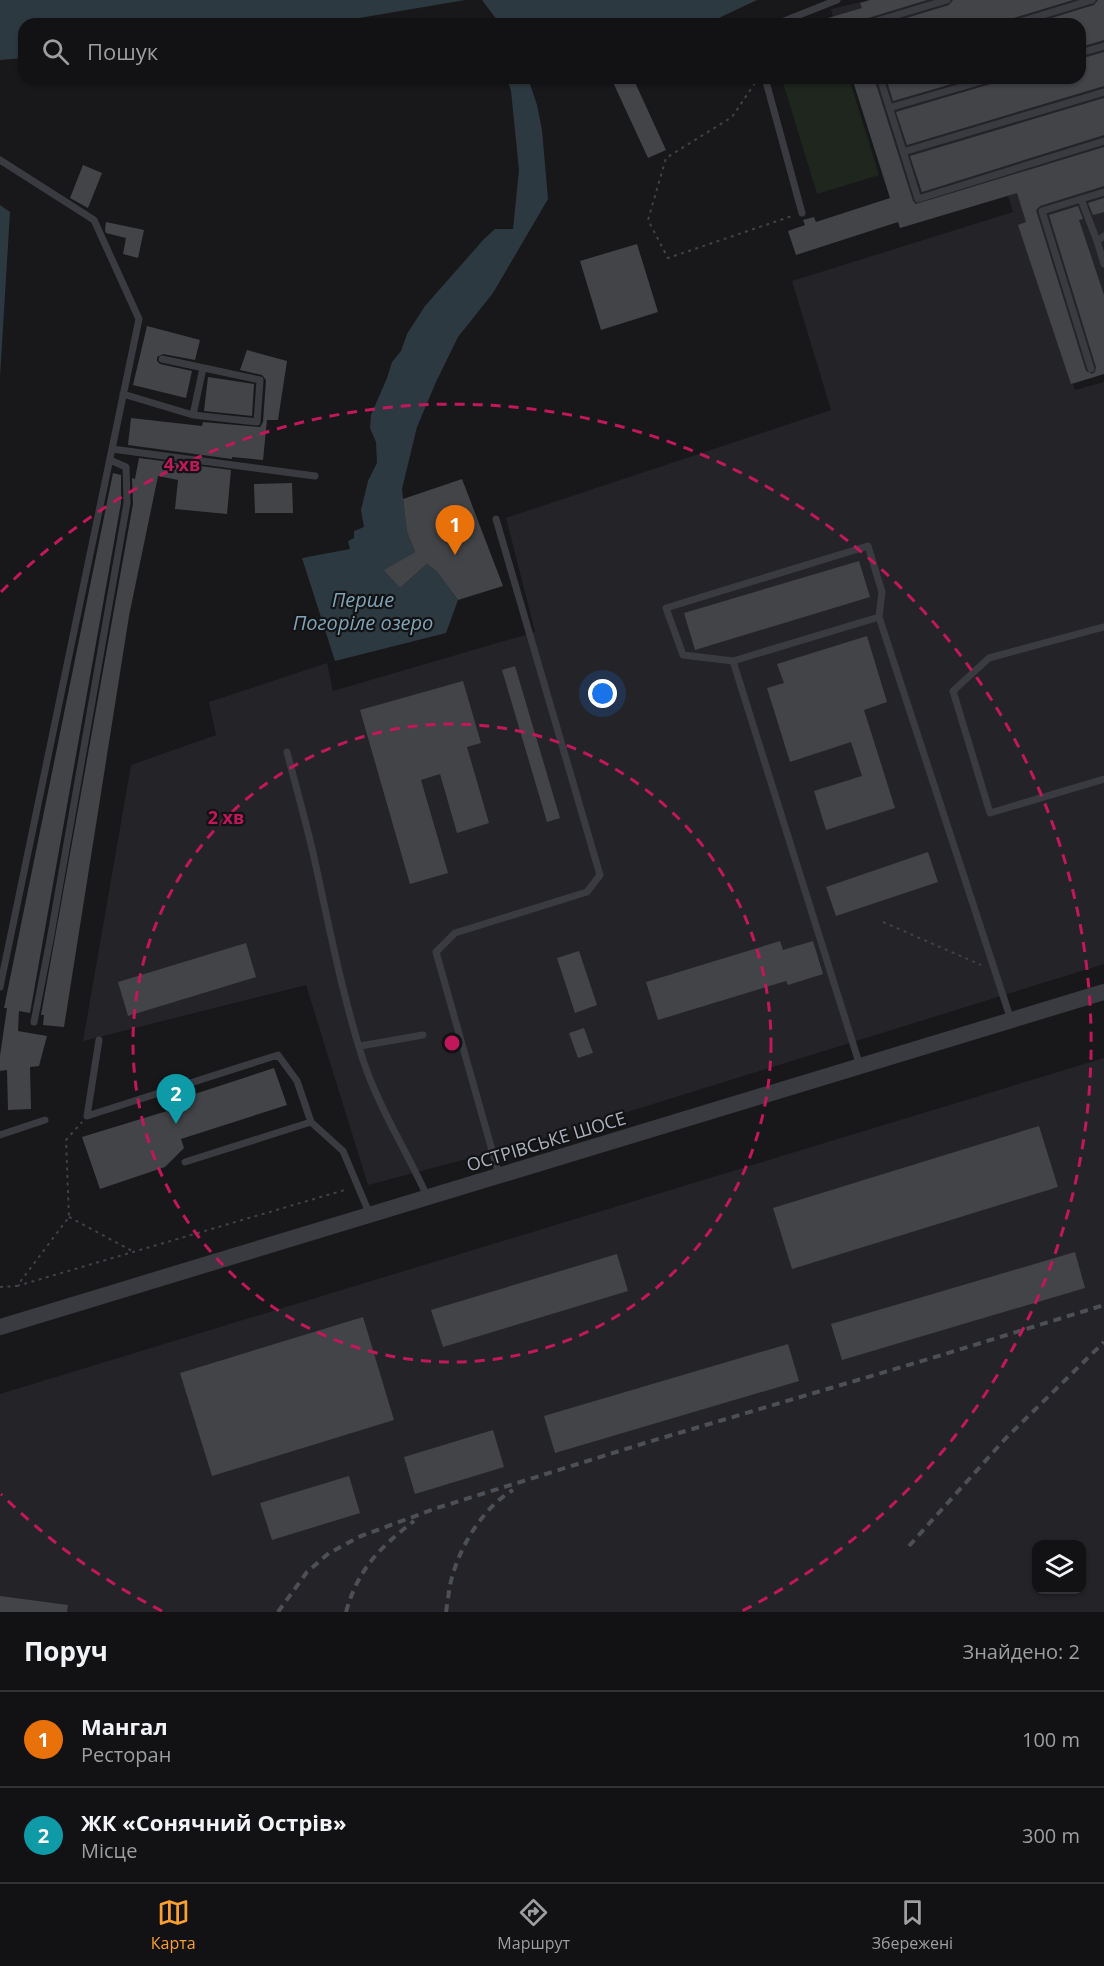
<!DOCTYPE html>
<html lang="uk">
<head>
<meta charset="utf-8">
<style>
  :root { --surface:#121214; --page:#1f2022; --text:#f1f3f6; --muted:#9c9ea0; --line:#313234; --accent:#fb9f30 }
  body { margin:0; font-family:"Open Sans",sans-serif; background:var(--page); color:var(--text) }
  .controls { position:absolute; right:18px; bottom:18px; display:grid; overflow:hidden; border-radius:12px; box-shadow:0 2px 4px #0004 }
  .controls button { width:54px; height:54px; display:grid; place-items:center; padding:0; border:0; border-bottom:2px solid var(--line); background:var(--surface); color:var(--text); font:30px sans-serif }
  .you { position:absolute; left:603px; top:694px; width:21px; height:21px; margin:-15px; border:4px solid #fff; border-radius:50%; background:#1a73e8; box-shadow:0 0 0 9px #1a73e833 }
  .badge { display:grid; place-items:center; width:39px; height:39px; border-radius:50%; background:var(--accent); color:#fff; font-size:20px; font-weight:700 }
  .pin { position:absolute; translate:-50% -50px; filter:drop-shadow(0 2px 3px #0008) }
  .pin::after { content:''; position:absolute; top:32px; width:21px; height:18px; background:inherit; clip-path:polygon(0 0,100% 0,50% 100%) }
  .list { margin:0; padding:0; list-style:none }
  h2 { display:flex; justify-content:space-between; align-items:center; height:78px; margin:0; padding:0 24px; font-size:26px }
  h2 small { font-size:20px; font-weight:400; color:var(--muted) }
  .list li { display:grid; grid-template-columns:39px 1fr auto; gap:18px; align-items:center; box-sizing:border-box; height:96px; padding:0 24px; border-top:2px solid var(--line) }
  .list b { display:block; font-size:22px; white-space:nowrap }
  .list p { margin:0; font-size:20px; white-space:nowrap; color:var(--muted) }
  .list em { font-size:20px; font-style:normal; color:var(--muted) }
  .icon { flex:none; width:33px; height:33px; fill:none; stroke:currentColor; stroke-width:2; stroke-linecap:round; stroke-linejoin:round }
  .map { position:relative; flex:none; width:1104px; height:1612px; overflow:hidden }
  .search { position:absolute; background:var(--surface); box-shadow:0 2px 4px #0004; left:18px; right:18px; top:18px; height:66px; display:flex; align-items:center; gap:15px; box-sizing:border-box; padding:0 21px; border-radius:18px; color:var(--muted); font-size:22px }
  .sheet { height:270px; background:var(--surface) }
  nav { display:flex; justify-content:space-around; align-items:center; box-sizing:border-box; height:84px; border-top:2px solid var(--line); background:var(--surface); font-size:16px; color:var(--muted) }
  nav a { display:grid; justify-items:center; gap:3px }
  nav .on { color:var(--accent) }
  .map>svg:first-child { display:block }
</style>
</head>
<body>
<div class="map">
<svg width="1104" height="1612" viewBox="0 0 1104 1612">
  <rect width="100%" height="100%" fill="#18181b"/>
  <!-- built -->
  <path fill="#242428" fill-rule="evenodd" d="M870 0H1104V374L1073 384 1075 390 1104 382V964L531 1142 368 1185 306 985 83 1041 131 765 216 735 209 702 327 663 333 691 535 632 506 518 831 410 792 281 1013 212 1008 196 900 228 852 78H1080V24H835L831 9Z
    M1104 1058V1612H0V1394ZM1036 1544H1082V1590H1036Z"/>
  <!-- green -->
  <path fill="#1e261e" d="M786 78H849L879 175 817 194 782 79Z"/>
  <!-- water -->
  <path fill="#2d3940" d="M0 0H465L324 24H24V58L0 60Z
    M482 0H757L706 24H498L497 20Z
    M507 78H528L537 105 542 130 548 199 493 293 458 337 436 382 417 427 402 489 407 532 415 552 385 570 400 588 427 564 437 572 458 600 446 633 335 661 302 558 350 549 348 541 354 538V531L364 527 361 510 368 481 377 463 376 442 370 428 371 415 387 378 392 362 401 351 407 334 425 306 484 239 495 229H513L519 170 511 91Z
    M0 205 10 212 0 377Z"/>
  <!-- building -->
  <path fill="#424448" d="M870 0H927L865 19 861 24H818V21L862 8 860 3Z
    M953 0H1073L994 24H887L949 5Z
    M1098 0H1104V40L1080 47V24H1032L1094 5Z
    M1104 52V86L907 145 896 112 994 83 998 78H1007L1008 84 1027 78H1080V59Z
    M611 78H633L666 150 648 158Z
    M852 78H874L913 201 916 204 1104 147V186L1040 206 1036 210 1086 371 1092 374 1095 372 1096 367 1049 215 1078 206 1083 219 1079 220 1104 295V374L1071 384 1018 225 1026 222 1017 193 900 228 898 222 796 255 788 231 805 225 803 220 814 217 816 222 890 198Z
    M886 78H972L893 101Z
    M1104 98V135L922 192 910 156Z
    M83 165 102 173 88 208 70 198Z
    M1104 198V212L1093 215 1088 203Z
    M106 222 144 230 138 258 123 254 126 238 106 233 105 230Z
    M637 244 658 312 601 330 580 261Z
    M147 326 200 340 195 360 163 354 157 357V361L160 364 192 371 186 398 133 385Z
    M247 350 287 361 278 420H267L263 460 232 457V459L128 445 131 418 202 426 203 422 260 427 263 422 266 380 262 375 240 370Z
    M208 377 254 384 252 416 204 411Z
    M139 458 231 470 227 514 175 509 178 480 158 476 129 616 64 1027 43 1025 44 1015H41L133 504 132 478 135 479Z
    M113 473 121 475V503L30 1013 19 1011 18 1031 47 1036 39 1066 30 1067 31 1109 8 1110 7 1070 0 1071V1056L7 1008H4Z
    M462 479 503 586 458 600 437 572 427 564 400 588 384 570 415 552 407 532 403 499Z
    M292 483 293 513H255L254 484Z
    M859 561 870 597 695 650 684 613Z
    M867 636 887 702 864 710 895 808 826 830 814 791 862 776 851 742 790 762 767 688 784 683 777 664Z
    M515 666 560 818 547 822 502 670Z
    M463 681 481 743 467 747 489 823 457 833 440 774 421 780 448 873 410 884 360 710Z
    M928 852 938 882 836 916 826 887Z
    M780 941 783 950 813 941 823 974 788 985 786 981 658 1020 646 982Z
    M246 943 256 977 128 1016 118 982Z
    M579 951 597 1005 575 1013 557 958Z
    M584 1028 593 1053 578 1058 569 1033Z
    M274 1068 287 1105 181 1139 184 1148 165 1167 100 1189 82 1137 167 1111 164 1104Z
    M1039 1126 1058 1187 792 1269 773 1208Z
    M1075 1252 1085 1288 842 1360 831 1324Z
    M617 1254 628 1291 443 1347 431 1310Z
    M363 1317 394 1420 212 1476 180 1373Z
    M788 1344 799 1381 555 1453 544 1416Z
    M493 1430 504 1467 415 1494 404 1457Z
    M349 1476 360 1513 272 1540 260 1503Z
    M0 1596 68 1605 67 1612H0Z"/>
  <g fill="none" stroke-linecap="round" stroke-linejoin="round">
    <!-- path -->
    <path stroke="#3f4247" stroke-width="2" stroke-dasharray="3 4.5" stroke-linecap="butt" d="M662 83 672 78
      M755 83 732 117 666 158 648 220 668 258 792 216
      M883 922 981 965
      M69 1217 134 1252
      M17 1286 348 1189
      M0 1287 17 1286 69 1217 66 1140 82 1122"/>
    <!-- service -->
    <path stroke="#393b40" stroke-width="7" d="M782 24 784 21 837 0
      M867 24 947 0
      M1013 24 1092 0
      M1080 53 1104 46
      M765 78 802 213
      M880 78 918 199 1104 141
      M889 108 992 78
      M903 152 1104 92
      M0 160 94 220 139 319 0 987
      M1081 199 1104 192
      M1104 236 1097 241 1104 264
      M162 359 260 380 257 422 193 415
      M1091 369 1042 211 1081 199 1097 241
      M123 394 193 415 203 368
      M112 449 315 476
      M496 519 600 875 587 892 455 933 436 952 499 1175
      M1104 627 989 658 953 691 990 813 1104 779
      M733 661 683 655 666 608 868 546 882 592 879 617
      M287 752C296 787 306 822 314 857 329 926 342 994 363 1060 379 1108 406 1150 427 1196
      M34 1022 50 940 127 503 126 467 110 460
      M99 1040 87 1116 278 1055 297 1081 311 1122 343 1151 370 1215
      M360 1046 423 1035
      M860 1066 733 661 879 617 1011 1020
      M0 1135 45 1120
      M185 1162 311 1122"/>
    <!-- tertiary -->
    <path stroke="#393b40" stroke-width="16" d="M0 1327 1104 992"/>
    <!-- rail -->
    <path stroke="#4c4f55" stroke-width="4" stroke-dasharray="8 6" stroke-linecap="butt" d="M909 1546 1005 1439 1104 1342
      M278 1612 307 1572 329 1553 361 1536 437 1508 645 1443 932 1358 1104 1305
      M346 1612C358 1569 380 1547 414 1521
      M446 1612C448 1600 449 1586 453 1574 462 1543 484 1507 513 1490"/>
  </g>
  <!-- distance rings -->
  <g fill="none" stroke="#c2185b" stroke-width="3" stroke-dasharray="10 8">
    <circle cx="452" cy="1043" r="319"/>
    <path d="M162 1611A638 638 0 0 1 1 1494M1 592A638 638 0 1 1 742 1611"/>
  </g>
  <g text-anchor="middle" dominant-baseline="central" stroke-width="4.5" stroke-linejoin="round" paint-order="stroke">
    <!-- street labels -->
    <g font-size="18" fill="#aab1bb" stroke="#131316">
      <text transform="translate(546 1141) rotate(-17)">ОСТРІВСЬКЕ ШОСЕ</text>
    </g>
    <!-- water labels -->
    <g font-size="20" font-style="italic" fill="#80a4b7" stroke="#131316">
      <text x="363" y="599">Перше<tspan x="363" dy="23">Погоріле озеро</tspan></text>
    </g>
  </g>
  <circle cx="452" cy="1043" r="9" fill="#c2185b" stroke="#131316" stroke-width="3"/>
  <g font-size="18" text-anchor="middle" font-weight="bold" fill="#c2185b" stroke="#131316" stroke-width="4.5" stroke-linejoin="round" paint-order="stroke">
    <text x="182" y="471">4 хв</text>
    <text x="226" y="824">2 хв</text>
  </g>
</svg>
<div class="controls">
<button><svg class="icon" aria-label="layers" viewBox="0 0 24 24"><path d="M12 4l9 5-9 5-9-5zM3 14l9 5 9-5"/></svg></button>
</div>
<div class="you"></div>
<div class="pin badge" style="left:455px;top:555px;background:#e8710a">1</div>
<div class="pin badge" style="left:176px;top:1124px;background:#0f9aa8">2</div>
<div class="search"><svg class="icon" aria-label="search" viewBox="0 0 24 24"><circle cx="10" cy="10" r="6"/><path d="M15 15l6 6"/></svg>Пошук</div>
</div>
<section class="sheet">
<h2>Поруч<small>Знайдено: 2</small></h2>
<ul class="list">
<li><span class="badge" style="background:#e8710a">1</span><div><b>Мангал</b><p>Ресторан</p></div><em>100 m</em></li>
<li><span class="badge" style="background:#0f9aa8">2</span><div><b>ЖК «Сонячний Острів»</b><p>Місце</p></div><em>300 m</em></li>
</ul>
</section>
<nav>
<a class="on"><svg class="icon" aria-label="map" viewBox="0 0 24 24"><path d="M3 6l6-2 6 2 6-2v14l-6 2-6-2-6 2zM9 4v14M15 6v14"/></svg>Карта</a>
<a><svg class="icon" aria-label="directions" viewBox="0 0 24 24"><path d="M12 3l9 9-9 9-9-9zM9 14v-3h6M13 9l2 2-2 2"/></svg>Маршрут</a>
<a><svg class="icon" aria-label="saved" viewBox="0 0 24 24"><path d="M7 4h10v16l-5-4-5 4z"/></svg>Збережені</a>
</nav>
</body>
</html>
